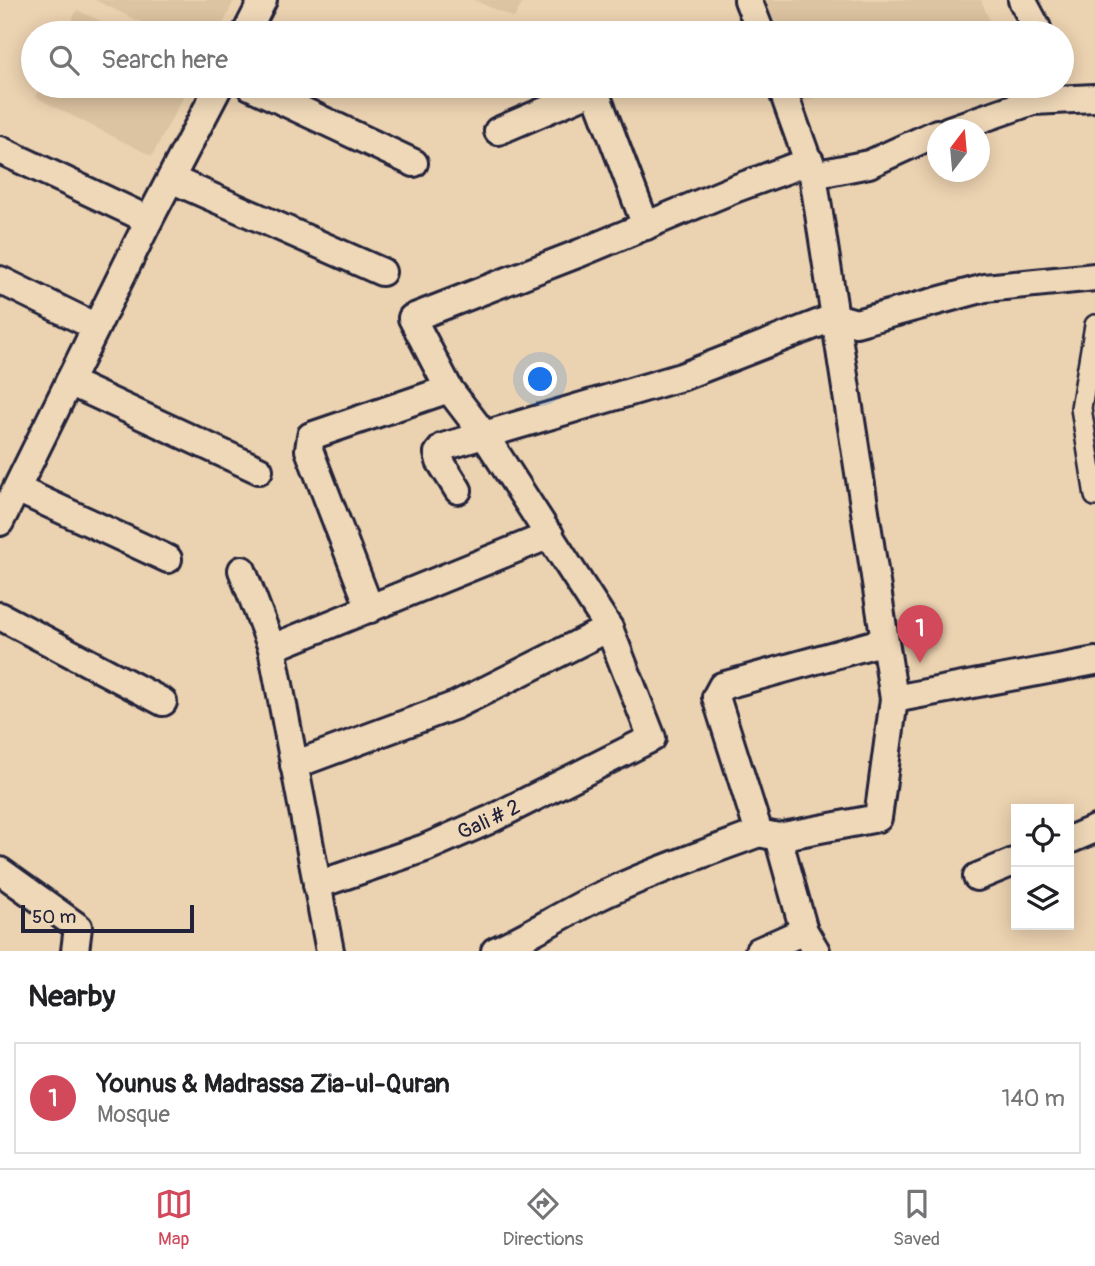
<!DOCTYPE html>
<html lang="en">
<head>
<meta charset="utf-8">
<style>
  :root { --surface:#fff; --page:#f6f6f6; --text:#202124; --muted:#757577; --line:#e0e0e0; --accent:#d1495b }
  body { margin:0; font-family:Pangolin,sans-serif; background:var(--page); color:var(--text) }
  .controls { position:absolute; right:21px; bottom:21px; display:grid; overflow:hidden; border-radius:0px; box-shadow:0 4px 18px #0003 }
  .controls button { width:63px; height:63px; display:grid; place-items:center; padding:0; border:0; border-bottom:2px solid var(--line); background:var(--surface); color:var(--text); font:35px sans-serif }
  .compass { position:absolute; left:927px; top:119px; width:63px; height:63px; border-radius:50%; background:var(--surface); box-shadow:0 4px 18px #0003; rotate:16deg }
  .scale { position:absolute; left:21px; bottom:18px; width:173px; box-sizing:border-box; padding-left:7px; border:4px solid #22223b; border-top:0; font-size:19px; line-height:24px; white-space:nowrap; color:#22223b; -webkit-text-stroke:5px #efd8b8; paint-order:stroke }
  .you { position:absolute; left:541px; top:380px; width:24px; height:24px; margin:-18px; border:5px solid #fff; border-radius:50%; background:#1a73e8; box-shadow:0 0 0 10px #1a73e833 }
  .badge { display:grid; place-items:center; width:46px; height:46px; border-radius:50%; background:var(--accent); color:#fff; font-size:23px; font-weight:700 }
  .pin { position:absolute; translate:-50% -58px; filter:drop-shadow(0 2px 4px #0008) }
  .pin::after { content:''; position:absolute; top:37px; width:24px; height:21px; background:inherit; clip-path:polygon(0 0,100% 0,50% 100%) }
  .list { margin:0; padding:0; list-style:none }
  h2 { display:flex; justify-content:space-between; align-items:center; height:91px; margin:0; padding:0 28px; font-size:30px }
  h2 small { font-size:23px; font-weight:400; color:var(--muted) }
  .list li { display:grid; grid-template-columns:46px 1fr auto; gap:21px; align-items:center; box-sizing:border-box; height:112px; margin:0 14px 14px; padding:0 14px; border:2px solid var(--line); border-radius:0px }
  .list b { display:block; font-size:26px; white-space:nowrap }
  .list p { margin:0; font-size:23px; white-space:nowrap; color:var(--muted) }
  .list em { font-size:23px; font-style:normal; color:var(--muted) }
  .icon { flex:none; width:38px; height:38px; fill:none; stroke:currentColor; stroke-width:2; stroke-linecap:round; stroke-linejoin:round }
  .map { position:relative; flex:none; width:1095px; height:951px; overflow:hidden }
  .search { position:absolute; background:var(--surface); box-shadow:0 4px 18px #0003; left:21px; right:21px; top:21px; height:77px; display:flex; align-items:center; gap:18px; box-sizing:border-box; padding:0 24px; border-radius:38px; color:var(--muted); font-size:26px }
  .sheet { height:217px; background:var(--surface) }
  nav { display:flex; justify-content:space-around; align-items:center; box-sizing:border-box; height:98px; border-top:2px solid var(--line); background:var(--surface); font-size:19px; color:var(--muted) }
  nav a { display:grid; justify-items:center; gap:4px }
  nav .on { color:var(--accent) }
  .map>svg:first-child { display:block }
</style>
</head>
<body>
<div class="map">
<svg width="1095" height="951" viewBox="0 0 1095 951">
  <rect width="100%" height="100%" fill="#ebd2b0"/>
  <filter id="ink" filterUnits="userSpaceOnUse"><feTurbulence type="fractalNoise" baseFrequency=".0143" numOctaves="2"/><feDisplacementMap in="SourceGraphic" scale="14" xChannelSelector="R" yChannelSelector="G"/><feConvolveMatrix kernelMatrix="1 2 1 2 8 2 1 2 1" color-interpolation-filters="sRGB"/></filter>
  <g filter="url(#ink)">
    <!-- built -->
    <path fill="#dcc3a1" d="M95 0H234L219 33H163Z
      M474 0H524L514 18Z
      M760 0H981L995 33H774Z
      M77 10 126 33H65Z
      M40 86H189L152 156 35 97Z
      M796 86H841L803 103Z"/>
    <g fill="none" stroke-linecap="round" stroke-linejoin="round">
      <!-- pedestrian casing -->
      <g stroke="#22223b" stroke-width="24">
        <path id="pedestrian" d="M1095 325 1081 408 1095 496"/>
      </g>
      <!-- minor casing -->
      <g stroke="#22223b" stroke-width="32">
        <g id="minor">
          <path d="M748 0 761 33"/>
          <path d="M1022 0 1037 28"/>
          <path d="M246 33 263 0"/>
          <path d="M250 86 414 163"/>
          <path d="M593 86 646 226"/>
          <path d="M781 86 813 175 894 699 878 818 778 837 759 833 716 697 722 686 885 641"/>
          <path d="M949 130 1033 101 1095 98"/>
          <path d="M498 131 594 90"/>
          <path d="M0 150 149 220"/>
          <path d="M813 175 869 164 937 133"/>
          <path d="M171 179 382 272"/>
          <path d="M0 280 96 327"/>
          <path d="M69 382 259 470"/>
          <path d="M17 489 168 559"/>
          <path d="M458 490 440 461 438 453 443 447 681 377 835 317 856 323 985 288 1095 277"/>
          <path d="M0 522 149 220 219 86"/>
          <path d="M242 570 272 648 330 951"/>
          <path d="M370 609 309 450 311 436 449 389"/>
          <path d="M0 616 163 702"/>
          <path d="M272 648 550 535"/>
          <path d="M894 699 1095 661"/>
          <path d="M294 765 456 705 609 628"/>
          <path d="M778 837 804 931 816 951"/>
          <path d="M1069 840 1095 829"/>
          <path d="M0 871 78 927 75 951"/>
          <path d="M977 877 1016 861"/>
          <path id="s1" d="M317 885 425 848 489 820 652 738 609 628 485 436 449 389 412 318 580 253 734 189 810 161"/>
          <path d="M495 951C528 936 558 917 590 901 645 874 703 854 759 833"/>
          <path d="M759 951 804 931"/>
        </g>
      </g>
      <!-- pedestrian -->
      <use href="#pedestrian" stroke="#efd8b8" stroke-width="19"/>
      <!-- minor -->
      <use href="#minor" stroke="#efd8b8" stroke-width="26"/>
    </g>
  </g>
  <g text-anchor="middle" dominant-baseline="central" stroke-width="5" stroke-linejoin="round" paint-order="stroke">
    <!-- street labels -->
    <g font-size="21" fill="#22223b" stroke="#efd8b8">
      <text stroke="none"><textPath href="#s1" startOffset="184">Gali # 2</textPath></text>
    </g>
  </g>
</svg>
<div class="controls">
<button><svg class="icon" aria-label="locate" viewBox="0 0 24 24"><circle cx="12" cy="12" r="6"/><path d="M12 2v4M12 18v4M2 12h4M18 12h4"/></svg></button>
<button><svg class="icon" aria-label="layers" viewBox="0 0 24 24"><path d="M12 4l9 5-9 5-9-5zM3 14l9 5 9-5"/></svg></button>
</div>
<svg class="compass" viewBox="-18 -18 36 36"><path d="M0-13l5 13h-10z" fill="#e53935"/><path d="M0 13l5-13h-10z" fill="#757577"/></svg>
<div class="scale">50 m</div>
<div class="you"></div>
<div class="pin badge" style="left:920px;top:663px">1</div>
<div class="search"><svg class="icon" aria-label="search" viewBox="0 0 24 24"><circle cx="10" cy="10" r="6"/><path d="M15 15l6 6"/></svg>Search here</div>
</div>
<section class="sheet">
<h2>Nearby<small></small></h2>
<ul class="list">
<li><span class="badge">1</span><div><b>Younus &amp; Madrassa Zia-ul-Quran</b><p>Mosque</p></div><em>140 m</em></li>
</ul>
</section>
<nav>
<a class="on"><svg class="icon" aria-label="map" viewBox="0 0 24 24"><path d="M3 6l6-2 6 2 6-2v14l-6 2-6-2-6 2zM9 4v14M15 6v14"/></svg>Map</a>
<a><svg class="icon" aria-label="directions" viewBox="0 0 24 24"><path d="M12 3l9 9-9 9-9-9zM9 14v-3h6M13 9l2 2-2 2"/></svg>Directions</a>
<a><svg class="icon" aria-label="saved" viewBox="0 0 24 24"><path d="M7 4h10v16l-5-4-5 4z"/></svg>Saved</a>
</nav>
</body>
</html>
